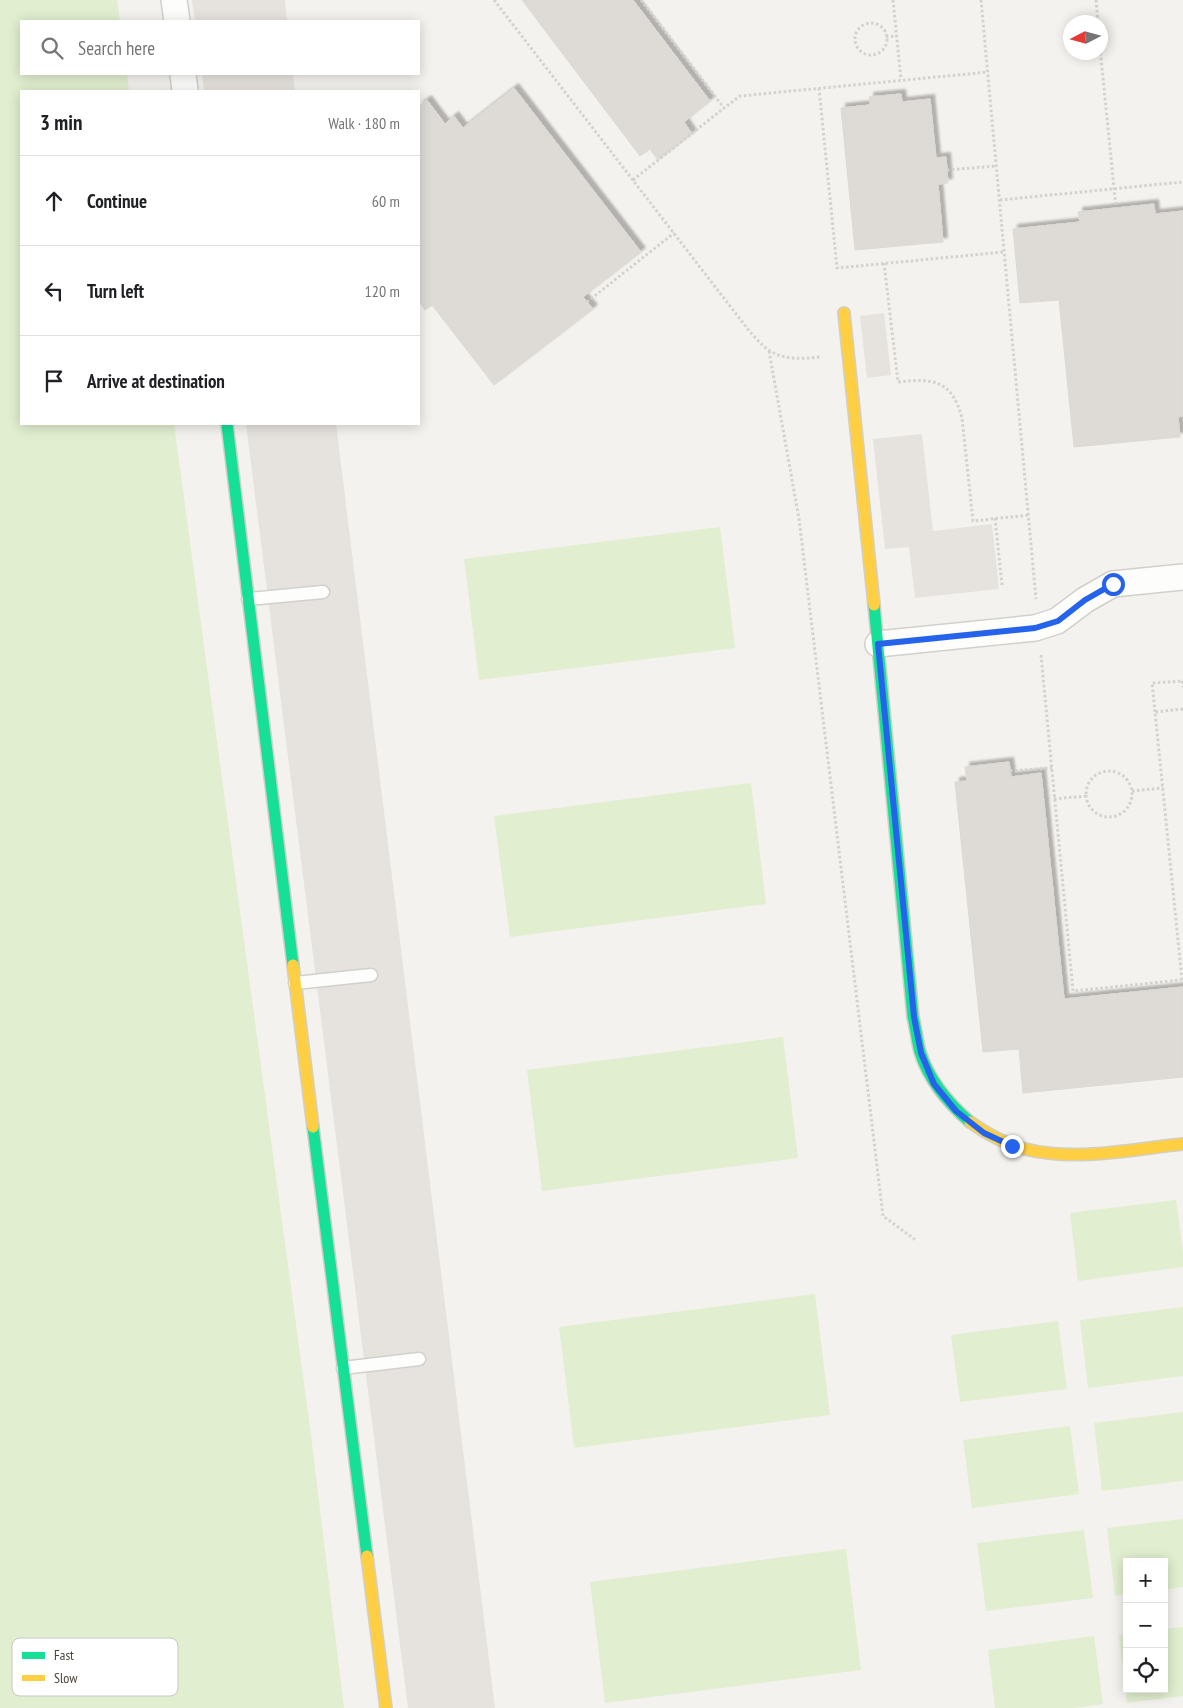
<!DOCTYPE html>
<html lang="en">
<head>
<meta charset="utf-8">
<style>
  :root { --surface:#fff; --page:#f6f6f6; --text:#202124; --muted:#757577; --line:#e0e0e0 }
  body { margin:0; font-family:"PT Sans Narrow",sans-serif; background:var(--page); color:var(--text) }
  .controls { position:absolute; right:15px; bottom:15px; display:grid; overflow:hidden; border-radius:0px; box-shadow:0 2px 12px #0003 }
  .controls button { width:45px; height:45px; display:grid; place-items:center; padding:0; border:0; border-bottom:1px solid var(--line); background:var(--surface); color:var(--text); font:25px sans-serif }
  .compass { position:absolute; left:1063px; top:15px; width:45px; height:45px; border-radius:50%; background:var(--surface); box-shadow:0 2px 12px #0003; rotate:264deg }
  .stop { position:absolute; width:15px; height:15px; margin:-11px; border:4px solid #2563eb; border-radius:50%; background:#fff }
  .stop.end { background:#2563eb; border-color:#fff; box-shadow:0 1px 5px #0008 }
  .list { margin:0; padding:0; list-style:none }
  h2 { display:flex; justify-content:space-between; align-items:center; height:65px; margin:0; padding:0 20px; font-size:21px }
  h2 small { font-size:16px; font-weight:400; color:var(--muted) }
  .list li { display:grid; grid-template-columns:32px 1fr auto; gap:15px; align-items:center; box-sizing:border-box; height:90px; padding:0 20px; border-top:1px solid var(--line) }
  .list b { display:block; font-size:19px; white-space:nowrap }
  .list em { font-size:16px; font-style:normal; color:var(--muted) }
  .icon { flex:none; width:28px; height:28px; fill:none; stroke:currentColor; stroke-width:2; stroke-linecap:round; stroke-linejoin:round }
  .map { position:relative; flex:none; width:1183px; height:1708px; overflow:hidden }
  .search { position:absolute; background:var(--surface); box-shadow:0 2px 12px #0003; left:20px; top:20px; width:400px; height:55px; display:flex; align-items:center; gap:12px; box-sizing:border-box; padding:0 18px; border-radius:0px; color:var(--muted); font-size:19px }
  .panel { position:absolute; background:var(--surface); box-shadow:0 2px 12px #0003; left:20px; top:90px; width:400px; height:335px; border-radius:0px }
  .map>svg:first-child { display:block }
</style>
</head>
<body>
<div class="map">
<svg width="1183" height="1708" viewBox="0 0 1183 1708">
  <defs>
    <filter id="shadow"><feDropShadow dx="4.5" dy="-4.5" stdDeviation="1" flood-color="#0004"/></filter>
  </defs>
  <rect width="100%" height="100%" fill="#f4f2ee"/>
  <!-- green -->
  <path fill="#e1eecf" d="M0 0H117L120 21H21V74H127L129 91H21V424H174L311 1435 344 1708H0Z
    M720 527 735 648 479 680 464 559Z
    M751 783 766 904 510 937 494 816Z
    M783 1037 798 1158 542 1191 527 1070Z
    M1176 1200 1183 1252V1267L1078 1281 1070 1213Z
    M815 1294 830 1415 574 1448 559 1327Z
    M1183 1307V1376L1088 1388 1080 1320Z
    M1058 1321 1067 1389 960 1402 951 1335Z
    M1183 1412V1481L1102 1491 1094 1423Z
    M1070 1426 1079 1494 972 1508 963 1440Z
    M1183 1519V1587L1164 1590V1562H1127V1594L1115 1596 1107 1528Z
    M1084 1530 1093 1598 986 1611 977 1543Z
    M846 1549 861 1670 605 1703 590 1582Z
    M1183 1627V1696L1127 1703 1119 1635 1127 1634V1689H1164V1629Z
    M1094 1636 1103 1704 1074 1708H995L988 1650Z"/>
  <!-- parking -->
  <path fill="#e6e3df" d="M192 0H285L287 21H195Z
    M202 74H293L295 91H204Z
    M884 313 891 375 867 378 860 316Z
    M246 424H336L495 1708H408Z
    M922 434 933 531 992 524 999 589 915 598 909 547 885 549 873 439Z"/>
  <!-- building -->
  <path fill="#dedbd6" stroke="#dcd9d4" filter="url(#shadow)" d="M522 0H633L710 101 684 122 692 134 658 160 650 149 640 156Z
    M514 88 641 252 583 297 593 309 494 385 432 305 425 310 419 301V106L427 100 445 124 454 116 463 128Z
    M901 94 902 102 930 99 936 158 946 157 948 183 938 184 943 242 855 250 841 108 870 105 869 97Z
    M1154 204 1155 214 1183 211V416L1178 417 1180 437 1074 447 1059 300 1020 303 1013 229 1080 222 1078 212Z
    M1009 762 1011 777 1041 773 1064 999 1183 987V1077L1023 1093 1019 1049 983 1052 955 782 967 781 965 767Z"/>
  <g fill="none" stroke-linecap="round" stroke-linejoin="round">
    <!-- lane casing -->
    <g stroke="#d2d0cb" stroke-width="15">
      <path id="lane" d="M248 599 323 592
        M295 983 371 975
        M343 1368 419 1359"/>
    </g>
    <!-- street casing -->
    <g stroke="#d2d0cb" stroke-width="28">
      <path id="street" d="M174 0 177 21
        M183 74 185 91
        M878 644 1035 628 1057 621 1085 600 1113 584 1183 577"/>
    </g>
    <!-- fast casing -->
    <g stroke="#d3cfc5" stroke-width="14">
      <path id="fast" d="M227 424 293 965
        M874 605 913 1017C916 1029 917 1041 920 1052 929 1080 948 1103 970 1122
        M313 1127 367 1556"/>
    </g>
    <!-- slow casing -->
    <g stroke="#d3cfc5" stroke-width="14">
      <path id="slow" d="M844 313 874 605
        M293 965 313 1127
        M970 1122C987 1134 1005 1144 1025 1149 1076 1162 1132 1149 1183 1144
        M367 1556 386 1708"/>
    </g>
    <!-- path -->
    <path stroke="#d3d2cc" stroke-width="3" stroke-dasharray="2.5 2.5" stroke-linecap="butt" d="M494 0 750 332C756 338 762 346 770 351 785 360 803 359 820 357
      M641 0 724 108 740 96 988 72
      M893 0 901 80
      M981 0 1036 599
      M1096 0 1098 22
      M855 39a16 16 0 1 1 32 0a16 16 0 1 1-32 0Z
      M886 37 897 36
      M1100 48 1116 208
      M819 88 837 268 1004 252
      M947 170 996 166
      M633 180 724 108
      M1000 200 1183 182
      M884 263 898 382C933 378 952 380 962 418L973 521 1029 515
      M587 302 674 233
      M769 351 799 519 883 1216 917 1241
      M995 518 1002 585
      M1041 655 1073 991 1181 980
      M1182 681 1183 687
      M1155 712 1152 683 1183 681
      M1086 794a23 23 0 1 1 46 0a23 23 0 1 1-46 0Z
      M1010 771 1052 768
      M1132 791 1163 788
      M1054 799 1086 796
      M1182 980 1155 712 1183 709"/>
    <!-- lane -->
    <use href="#lane" stroke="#fdfdfc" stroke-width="12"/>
    <!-- street -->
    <use href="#street" stroke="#fdfdfc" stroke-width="25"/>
    <!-- fast -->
    <use href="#fast" stroke="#16e098" stroke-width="11"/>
    <!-- slow -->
    <use href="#slow" stroke="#ffcf43" stroke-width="11"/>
  </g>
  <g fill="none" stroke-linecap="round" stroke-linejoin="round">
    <!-- route -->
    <path stroke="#2563eb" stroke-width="6" d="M1012 1146 984 1133 956 1111 934 1084 921 1053 914 1017 878 644 1035 628 1058 621 1085 600 1113 584"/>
  </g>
  <!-- legend -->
  <rect x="12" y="1638" width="166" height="58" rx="8" fill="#fff" stroke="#c9c7c4" stroke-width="1"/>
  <rect x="22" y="1652" width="23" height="7" fill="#16e098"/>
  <rect x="22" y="1675" width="23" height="6" fill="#ffcf43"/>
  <g font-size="14" fill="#4b4439">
    <text x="54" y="1660">Fast</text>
    <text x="54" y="1683">Slow</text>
  </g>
</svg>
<div class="controls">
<button>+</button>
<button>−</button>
<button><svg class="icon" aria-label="locate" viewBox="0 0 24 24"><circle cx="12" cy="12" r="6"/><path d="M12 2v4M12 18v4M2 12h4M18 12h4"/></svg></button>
</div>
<svg class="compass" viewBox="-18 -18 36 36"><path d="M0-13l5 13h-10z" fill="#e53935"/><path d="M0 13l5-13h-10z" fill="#757577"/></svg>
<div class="stop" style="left:1113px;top:584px"></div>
<div class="stop end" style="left:1012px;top:1146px"></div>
<div class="search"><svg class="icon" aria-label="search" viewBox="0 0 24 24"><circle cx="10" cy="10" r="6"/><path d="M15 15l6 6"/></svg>Search here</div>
<section class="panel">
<h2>3 min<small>Walk · 180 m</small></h2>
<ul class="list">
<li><svg class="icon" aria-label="ahead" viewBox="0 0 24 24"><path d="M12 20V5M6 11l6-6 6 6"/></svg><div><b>Continue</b></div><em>60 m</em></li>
<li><svg class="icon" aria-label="left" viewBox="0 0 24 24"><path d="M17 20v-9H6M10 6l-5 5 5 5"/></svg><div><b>Turn left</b></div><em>120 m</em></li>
<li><svg class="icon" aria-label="arrive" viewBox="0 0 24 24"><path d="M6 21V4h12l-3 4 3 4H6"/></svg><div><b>Arrive at destination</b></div></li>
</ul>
</section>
</div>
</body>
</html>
